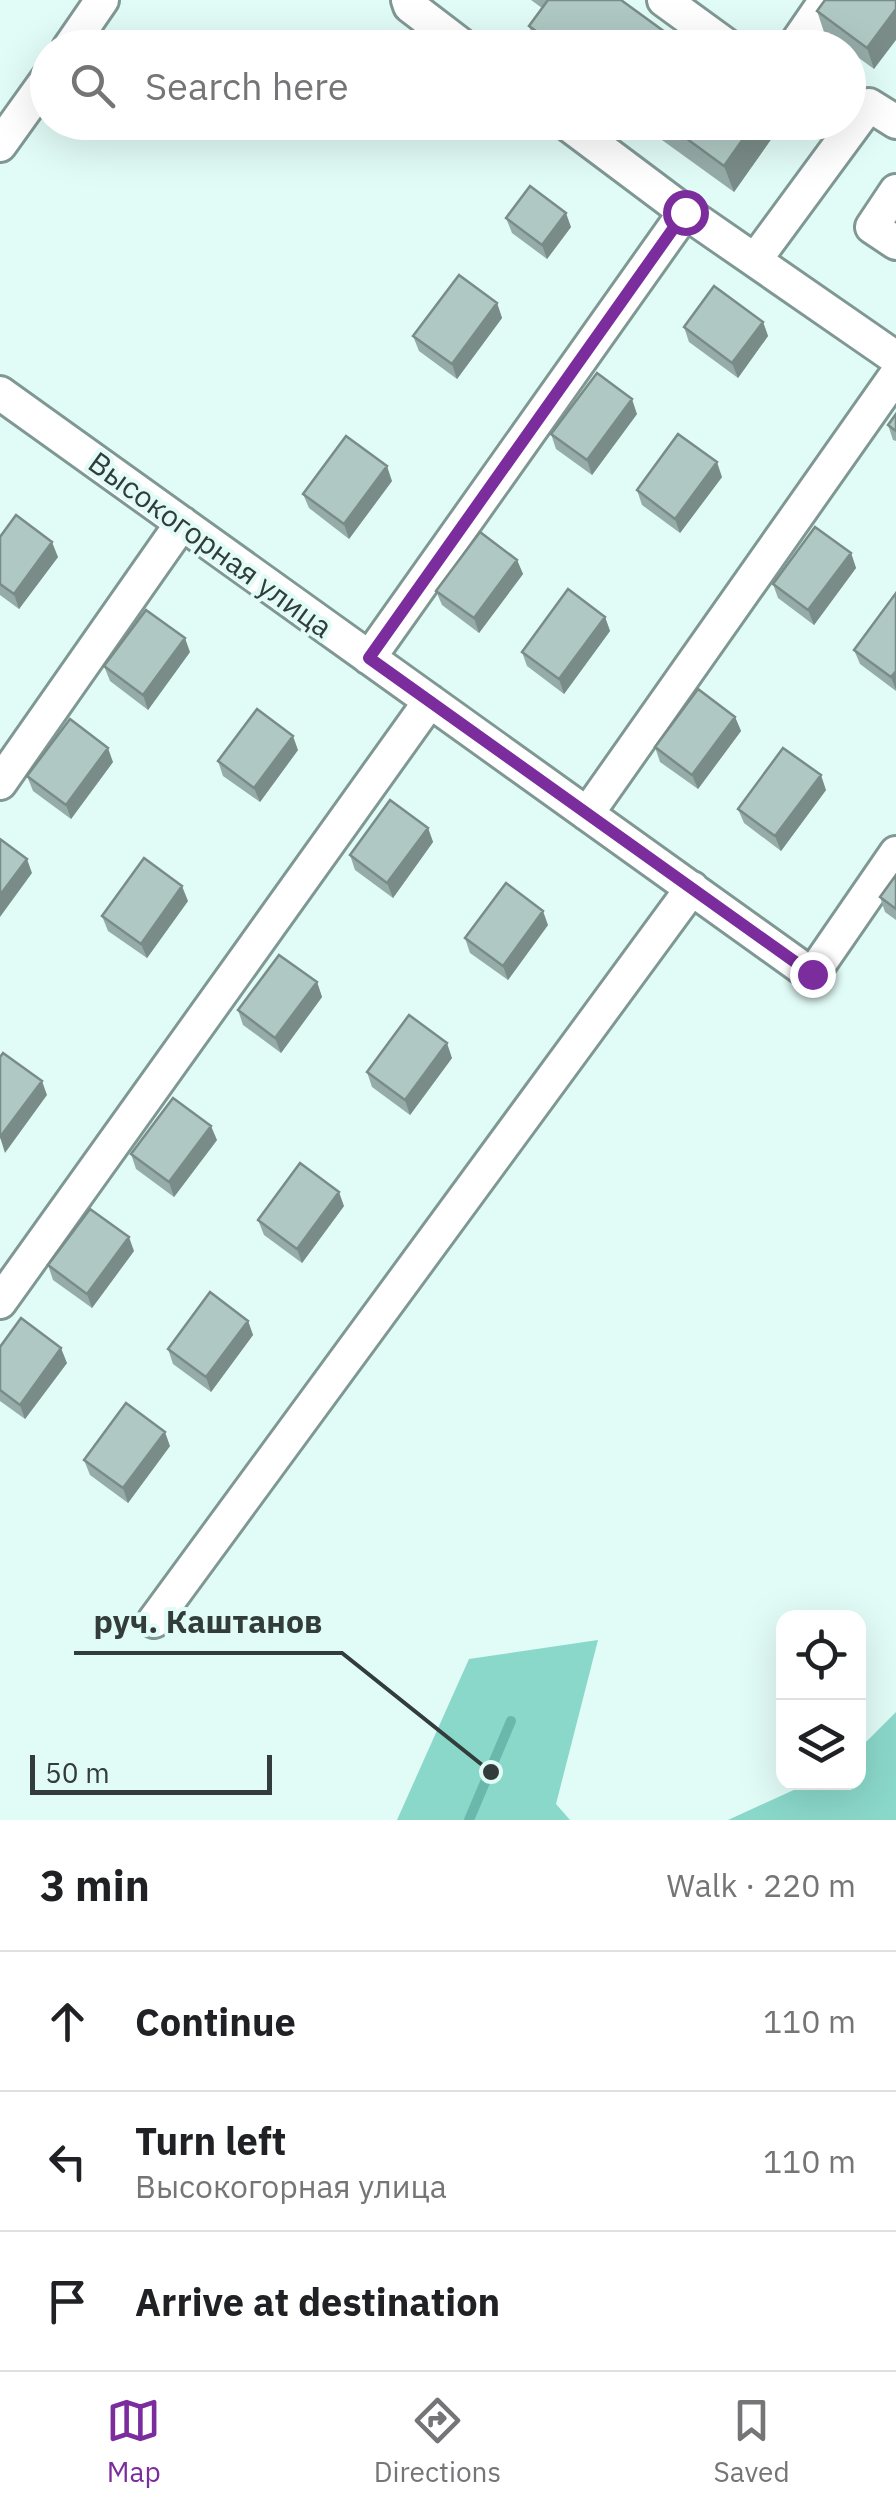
<!DOCTYPE html>
<html lang="en">
<head>
<meta charset="utf-8">
<style>
  :root { --surface:#fff; --page:#f2f2f2; --text:#202124; --muted:#757577; --line:#e0e0e0; --accent:#7b2d9e }
  body { margin:0; font-family:"IBM Plex Sans",sans-serif; background:var(--page); color:var(--text) }
  .controls { position:absolute; right:30px; bottom:30px; display:grid; overflow:hidden; border-radius:20px; box-shadow:0 10px 40px #0002 }
  .controls button { width:90px; height:90px; display:grid; place-items:center; padding:0; border:0; border-bottom:2px solid var(--line); background:var(--surface); color:var(--text); font:50px sans-serif }
  .scale { position:absolute; left:30px; bottom:25px; width:242px; box-sizing:border-box; padding-left:10px; border:5px solid #323c3a; border-top:0; font-size:28px; line-height:35px; white-space:nowrap; color:#323c3a; -webkit-text-stroke:8px #e1fbf6; paint-order:stroke }
  .stop { position:absolute; width:30px; height:30px; margin:-22px; border:8px solid #7b2d9e; border-radius:50%; background:#fff }
  .stop.end { background:#7b2d9e; border-color:#fff; box-shadow:0 2px 10px #0008 }
  .list { margin:0; padding:0; list-style:none }
  h2 { display:flex; justify-content:space-between; align-items:center; height:130px; margin:0; padding:0 40px; font-size:42px }
  h2 small { font-size:32px; font-weight:400; color:var(--muted) }
  .list li { display:grid; grid-template-columns:65px 1fr auto; gap:30px; align-items:center; box-sizing:border-box; height:140px; padding:0 40px; border-top:2px solid var(--line) }
  .list b { display:block; font-size:38px; white-space:nowrap }
  .list p { margin:0; font-size:32px; white-space:nowrap; color:var(--muted) }
  .list em { font-size:32px; font-style:normal; color:var(--muted) }
  .icon { flex:none; width:55px; height:55px; fill:none; stroke:currentColor; stroke-width:2; stroke-linecap:round; stroke-linejoin:round }
  .map { position:relative; flex:none; width:896px; height:1820px; overflow:hidden }
  .search { position:absolute; background:var(--surface); box-shadow:0 10px 40px #0002; left:30px; right:30px; top:30px; height:110px; display:flex; align-items:center; gap:25px; box-sizing:border-box; padding:0 35px; border-radius:55px; color:var(--muted); font-size:38px }
  .sheet { height:550px; background:var(--surface) }
  nav { display:flex; justify-content:space-around; align-items:center; box-sizing:border-box; height:140px; border-top:2px solid var(--line); background:var(--surface); font-size:28px; color:var(--muted) }
  nav a { display:grid; justify-items:center; gap:5px }
  nav .on { color:var(--accent) }
  .map>svg:first-child { display:block }
</style>
</head>
<body>
<div class="map">
<svg width="896" height="1820" viewBox="0 0 896 1820">
  <rect width="100%" height="100%" fill="#e1fbf6"/>
  <!-- forest -->
  <path fill="#8ad8ca" d="M598 1640 556 1804 570 1820H397L469 1659Z
    M896 1712V1820H728L809 1783 858 1782 859 1749Z"/>
  <g fill="none" stroke-linecap="round" stroke-linejoin="round">
    <!-- stream -->
    <path stroke="#6ab8ab" stroke-width="10" d="M469 1820 511 1721"/>
    <!-- minor casing -->
    <g stroke="#809894" stroke-width="38">
      <path id="minor" d="M408 0 410 6 465 48
        M664 0 730 48
        M69 48 102 0
        M793 48 826 0
        M565 122 685 212
        M0 145 48 78
        M896 191 872 227 896 243
        M755 260 869 105 896 122
        M0 393 812 975 896 853
        M369 658 685 212 896 358
        M0 783 182 523
        M587 814 896 375
        M0 1302 430 701
        M154 1621 692 888"/>
    </g>
    <!-- minor -->
    <use href="#minor" stroke="#fff" stroke-width="32"/>
  </g>
  <!-- wall -->
  <path fill="#96aca8" d="M531 0H621L687 48H537L529 26 542 8Z
    M896 0 874 69 848 50V48H845L824 32 817 11Z
    M637 122H774L777 131 734 192Z
    M506 218 571 227 547 259 512 233Z
    M497 303 502 318 457 379 419 351 413 336Z
    M763 322 768 336 738 378 689 342 684 327Z
    M637 414 592 475 556 449 551 434Z
    M896 414V441L893 440 888 425Z
    M722 477 680 533 642 505 637 490Z
    M392 481 349 539 309 508 303 494Z
    M0 537 58 557 19 609 0 595Z
    M851 553 856 568 814 625 778 598 773 584Z
    M517 560 523 574 479 633 442 605 436 591Z
    M896 593V691L860 664 854 650Z
    M605 617 610 631 564 694 527 666 522 652Z
    M190 652 148 710 110 681 104 666Z
    M735 717 741 731 698 789 660 762 655 747Z
    M298 750 260 802 223 776 218 761Z
    M113 762 71 819 33 791 27 776Z
    M826 790 781 851 744 823 738 809Z
    M428 828 433 842 393 898 355 870 350 855Z
    M896 875V920L885 912 880 897Z
    M188 901 147 958 108 931 102 916Z
    M548 925 508 980 470 953 465 938Z
    M317 982 322 997 281 1053 243 1025 238 1010Z
    M452 1058 410 1115 372 1087 367 1072Z
    M217 1140 174 1197 136 1169 131 1154Z
    M344 1206 302 1263 264 1235 258 1220Z
    M134 1251 92 1308 53 1280 48 1265Z
    M248 1321 253 1335 211 1392 173 1364 168 1349Z
    M0 1347 67 1363 25 1419 0 1401Z
    M170 1446 128 1503 90 1475 84 1460Z"/>
  <!-- shaded-wall -->
  <path fill="#7a8c88" d="M896 9V40L874 69 867 48Z
    M755 122H774L777 131 734 192 724 166Z
    M566 213 571 227 547 259 542 245Z
    M497 303 502 318 457 379 452 364Z
    M763 322 768 336 738 378 732 363Z
    M632 399 637 414 592 475 587 460Z
    M717 462 722 477 680 533 675 519Z
    M387 466 392 481 349 539 344 524Z
    M52 542 58 557 19 609 14 594Z
    M851 553 856 568 814 625 808 610Z
    M517 560 523 574 479 633 474 618Z
    M605 617 610 631 564 694 559 679Z
    M185 638 190 652 148 710 143 695Z
    M896 671V690L891 677Z
    M735 717 741 731 698 789 692 775Z
    M293 736 298 750 260 802 254 788Z
    M108 748 113 762 71 819 66 805Z
    M821 775 826 790 781 851 775 836Z
    M428 828 433 842 393 898 387 883Z
    M27 859 32 873 0 917V895Z
    M182 886 188 901 147 958 141 944Z
    M543 911 548 925 508 980 503 966Z
    M317 982 322 997 281 1053 275 1038Z
    M447 1043 452 1058 410 1115 405 1100Z
    M42 1081 47 1095 5 1153 0 1137Z
    M211 1126 217 1140 174 1197 169 1182Z
    M339 1192 344 1206 302 1263 297 1249Z
    M129 1237 134 1251 92 1308 87 1294Z
    M248 1321 253 1335 211 1392 206 1377Z
    M61 1348 67 1363 25 1419 20 1405Z
    M165 1432 170 1446 128 1503 123 1488Z"/>
  <!-- building -->
  <path fill="#afc8c3" stroke="#7a8c88" stroke-width="2.5" d="M548 0H621L687 48H560L529 26Z
    M825 0H896V9L867 48 817 11Z
    M664 122H755L724 166Z
    M530 186 566 213 542 245 506 218Z
    M459 275 497 303 452 364 413 336Z
    M714 286 763 322 732 363 684 327Z
    M597 373 632 399 587 460 551 434Z
    M896 414V431L888 425Z
    M678 434 717 462 675 519 637 490Z
    M346 436 387 466 344 524 303 494Z
    M16 515 52 542 14 594 0 584V537Z
    M815 527 851 553 808 610 773 584Z
    M480 532 517 560 474 618 436 591Z
    M568 589 605 617 559 679 522 652Z
    M896 593V671L891 677 854 650Z
    M146 610 185 638 143 695 104 666Z
    M698 689 735 717 692 775 655 747Z
    M257 709 293 736 254 788 218 761Z
    M70 719 108 748 66 805 27 776Z
    M783 748 821 775 775 836 738 809Z
    M390 800 428 828 387 883 350 855Z
    M0 839 27 859 0 895Z
    M144 858 182 886 141 944 102 916Z
    M896 875V909L880 897Z
    M506 883 543 911 503 966 465 938Z
    M279 955 317 982 275 1038 238 1010Z
    M409 1015 447 1043 405 1100 367 1072Z
    M3 1053 42 1081 0 1137V1057Z
    M173 1098 211 1126 169 1182 131 1154Z
    M300 1163 339 1192 297 1249 258 1220Z
    M90 1209 129 1237 87 1294 48 1265Z
    M210 1292 248 1321 206 1377 168 1349Z
    M21 1318 61 1348 20 1405 0 1390V1347Z
    M126 1403 165 1432 123 1488 84 1460Z"/>
  <g fill="none" stroke-linecap="round" stroke-linejoin="round">
    <!-- route -->
    <path stroke="#7b2d9e" stroke-width="12" d="M685 212 369 658 812 974"/>
  </g>
  <g text-anchor="middle" dominant-baseline="central" stroke-width="8" stroke-linejoin="round" paint-order="stroke">
    <!-- street labels -->
    <g font-size="30" fill="#323c3a" stroke="#e1fbf6">
      <text transform="translate(211 544) rotate(36)">Высокогорная улица</text>
    </g>
  </g>
  <!-- callouts -->
  <path fill="none" stroke="#323c3a" stroke-width="4" d="M491 1772L342 1653H74"/>
  <circle fill="#323c3a" stroke="#e1fbf6" stroke-width="4" cx="491" cy="1772" r="10"/>
  <g font-size="32" text-anchor="middle" font-weight="bold" fill="#323c3a" stroke="#e1fbf6" stroke-width="8" stroke-linejoin="round" paint-order="stroke">
    <text x="208" y="1633">руч. Каштанов</text>
  </g>
</svg>
<div class="controls">
<button><svg class="icon" aria-label="locate" viewBox="0 0 24 24"><circle cx="12" cy="12" r="6"/><path d="M12 2v4M12 18v4M2 12h4M18 12h4"/></svg></button>
<button><svg class="icon" aria-label="layers" viewBox="0 0 24 24"><path d="M12 4l9 5-9 5-9-5zM3 14l9 5 9-5"/></svg></button>
</div>
<div class="scale">50 m</div>
<div class="stop" style="left:685px;top:212px"></div>
<div class="stop end" style="left:812px;top:974px"></div>
<div class="search"><svg class="icon" aria-label="search" viewBox="0 0 24 24"><circle cx="10" cy="10" r="6"/><path d="M15 15l6 6"/></svg>Search here</div>
</div>
<section class="sheet">
<h2>3 min<small>Walk · 220 m</small></h2>
<ul class="list">
<li><svg class="icon" aria-label="ahead" viewBox="0 0 24 24"><path d="M12 20V5M6 11l6-6 6 6"/></svg><div><b>Continue</b></div><em>110 m</em></li>
<li><svg class="icon" aria-label="left" viewBox="0 0 24 24"><path d="M17 20v-9H6M10 6l-5 5 5 5"/></svg><div><b>Turn left</b><p>Высокогорная улица</p></div><em>110 m</em></li>
<li><svg class="icon" aria-label="arrive" viewBox="0 0 24 24"><path d="M6 21V4h12l-3 4 3 4H6"/></svg><div><b>Arrive at destination</b></div></li>
</ul>
</section>
<nav>
<a class="on"><svg class="icon" aria-label="map" viewBox="0 0 24 24"><path d="M3 6l6-2 6 2 6-2v14l-6 2-6-2-6 2zM9 4v14M15 6v14"/></svg>Map</a>
<a><svg class="icon" aria-label="directions" viewBox="0 0 24 24"><path d="M12 3l9 9-9 9-9-9zM9 14v-3h6M13 9l2 2-2 2"/></svg>Directions</a>
<a><svg class="icon" aria-label="saved" viewBox="0 0 24 24"><path d="M7 4h10v16l-5-4-5 4z"/></svg>Saved</a>
</nav>
</body>
</html>
